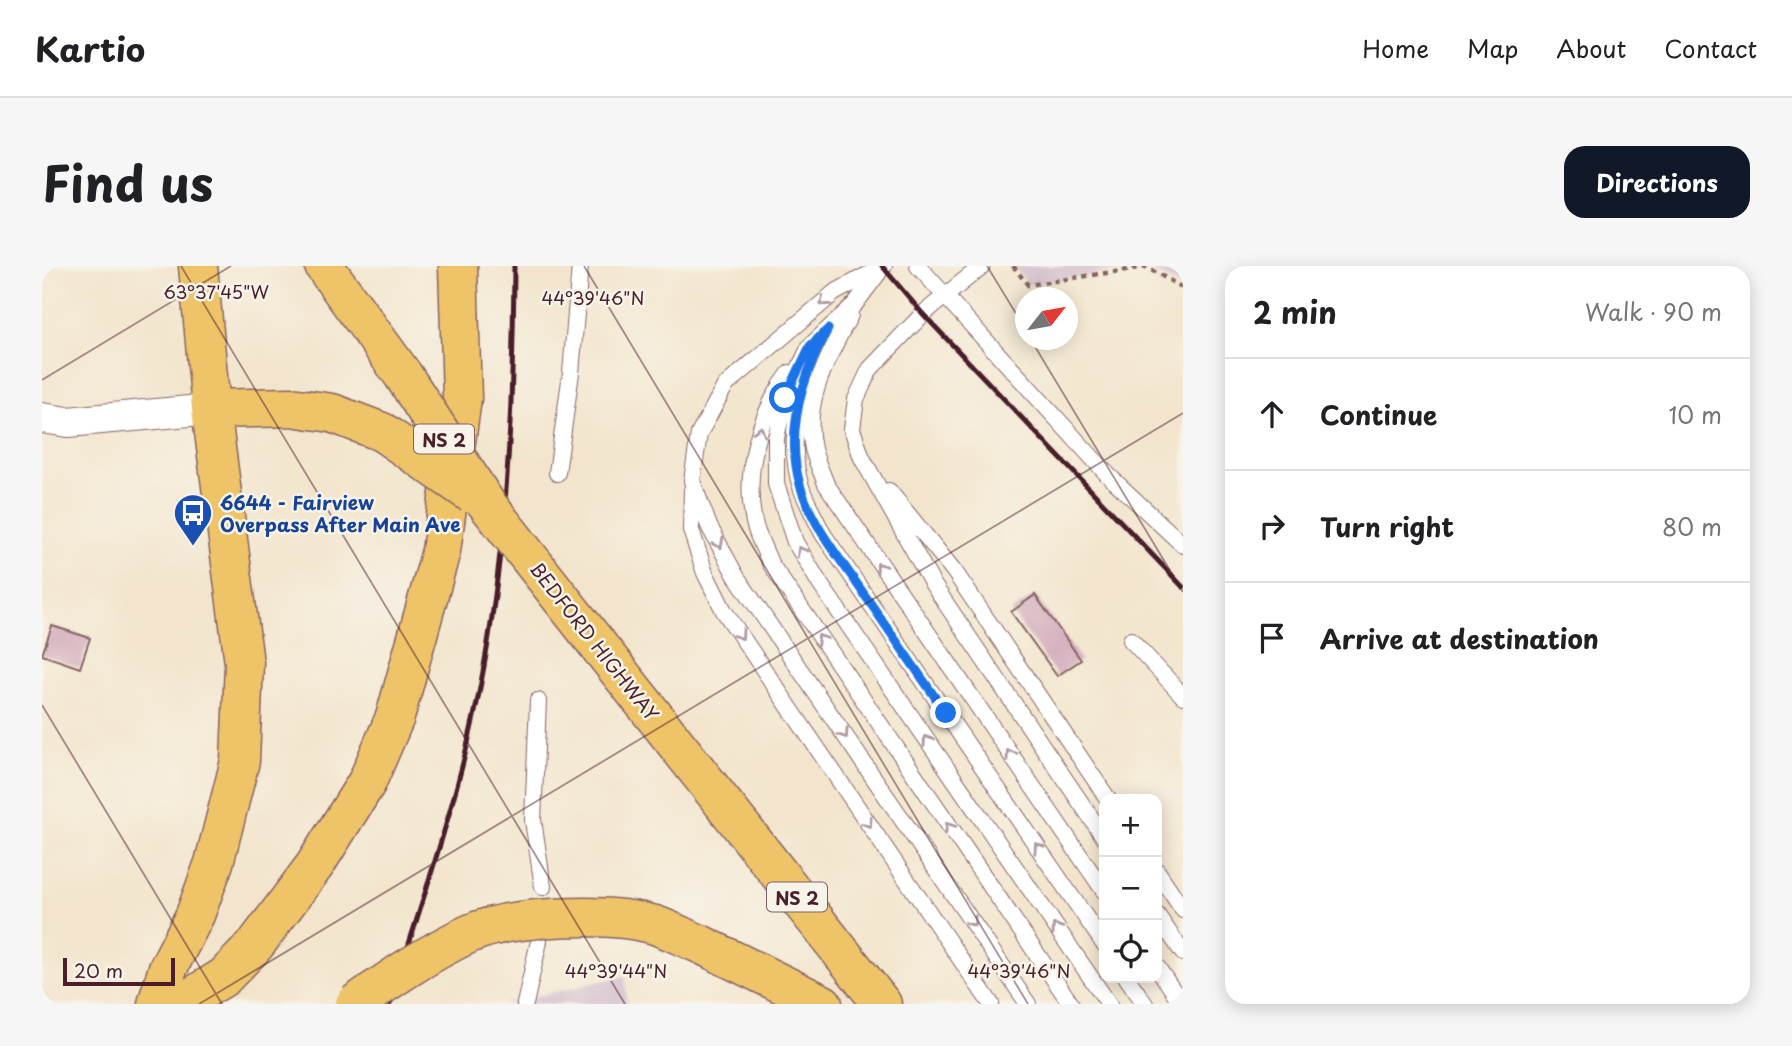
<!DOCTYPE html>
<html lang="en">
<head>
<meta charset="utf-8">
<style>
  :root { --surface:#fff; --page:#f6f6f6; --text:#202124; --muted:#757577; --line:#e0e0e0; --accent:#111827 }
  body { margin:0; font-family:"Playpen Sans",sans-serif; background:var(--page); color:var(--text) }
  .controls { position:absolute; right:21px; bottom:21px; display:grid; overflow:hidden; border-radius:14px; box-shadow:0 4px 18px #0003 }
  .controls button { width:63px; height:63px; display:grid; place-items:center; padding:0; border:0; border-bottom:2px solid var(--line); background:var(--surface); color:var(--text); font:35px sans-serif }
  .compass { position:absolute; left:973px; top:21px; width:63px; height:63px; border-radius:50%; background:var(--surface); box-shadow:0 4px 18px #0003; rotate:59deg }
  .scale { position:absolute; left:21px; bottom:18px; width:112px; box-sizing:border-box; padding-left:7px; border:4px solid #4a1f2b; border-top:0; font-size:19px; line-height:24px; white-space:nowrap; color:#4a1f2b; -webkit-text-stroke:5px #f7f3e8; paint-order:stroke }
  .stop { position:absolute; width:21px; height:21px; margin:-16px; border:5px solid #1a73e8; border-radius:50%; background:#fff }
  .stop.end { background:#1a73e8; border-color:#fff; box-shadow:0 2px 7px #0008 }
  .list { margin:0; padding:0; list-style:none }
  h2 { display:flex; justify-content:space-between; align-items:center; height:91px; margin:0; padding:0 28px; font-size:30px }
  h2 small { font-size:23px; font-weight:400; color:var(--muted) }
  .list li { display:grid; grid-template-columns:46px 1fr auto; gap:21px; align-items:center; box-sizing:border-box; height:112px; padding:0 28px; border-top:2px solid var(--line) }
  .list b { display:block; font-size:26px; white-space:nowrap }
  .list em { font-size:23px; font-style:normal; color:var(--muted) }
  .icon { flex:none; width:38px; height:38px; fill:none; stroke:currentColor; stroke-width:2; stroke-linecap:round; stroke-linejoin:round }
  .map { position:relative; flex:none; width:1141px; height:738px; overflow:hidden; border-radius:21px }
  header { display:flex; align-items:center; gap:42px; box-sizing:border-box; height:98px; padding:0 35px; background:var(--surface); border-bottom:2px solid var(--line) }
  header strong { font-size:33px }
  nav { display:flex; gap:38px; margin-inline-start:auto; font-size:24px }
  .intro { display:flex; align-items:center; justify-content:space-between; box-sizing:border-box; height:168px; padding:0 42px }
  h1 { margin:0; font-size:49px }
  .button { padding:18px 32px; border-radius:21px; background:var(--accent); color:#fff; font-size:24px; font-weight:700 }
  main { display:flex; gap:42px; padding:0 42px }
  aside { flex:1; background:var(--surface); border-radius:21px; box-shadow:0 4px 18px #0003 }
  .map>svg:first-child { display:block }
</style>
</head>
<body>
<header>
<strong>Kartio</strong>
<nav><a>Home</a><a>Map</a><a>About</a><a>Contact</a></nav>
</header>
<div class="intro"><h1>Find us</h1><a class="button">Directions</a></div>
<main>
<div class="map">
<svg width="1141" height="738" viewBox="0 0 1141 738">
  <rect width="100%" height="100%" fill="#f7f3e8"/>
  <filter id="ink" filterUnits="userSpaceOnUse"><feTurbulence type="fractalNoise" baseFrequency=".0143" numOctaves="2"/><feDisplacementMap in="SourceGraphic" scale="14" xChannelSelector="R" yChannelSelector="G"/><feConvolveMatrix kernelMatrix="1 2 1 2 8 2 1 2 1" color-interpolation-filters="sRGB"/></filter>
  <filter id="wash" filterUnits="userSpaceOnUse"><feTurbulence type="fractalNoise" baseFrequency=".00686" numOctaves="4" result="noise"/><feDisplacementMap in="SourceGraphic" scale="28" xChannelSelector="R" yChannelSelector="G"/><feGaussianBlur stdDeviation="1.57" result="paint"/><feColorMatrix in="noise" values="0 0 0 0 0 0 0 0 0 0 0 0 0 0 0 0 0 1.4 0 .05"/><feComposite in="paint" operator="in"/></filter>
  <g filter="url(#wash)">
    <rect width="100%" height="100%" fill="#f3e5cd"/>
    <!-- industrial -->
    <path fill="#d1bdcc" d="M971 0H1141V22L1104 1 986 19Z
      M583 710 585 738H460Z"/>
    <g id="blocks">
      <!-- building -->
      <path fill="#cc9eb4" d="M993 329 1039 394 1015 410 969 346Z
        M10 360 48 372 38 402 0 389Z"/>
    </g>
  </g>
  <g filter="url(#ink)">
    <use href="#blocks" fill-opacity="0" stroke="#856464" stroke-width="2"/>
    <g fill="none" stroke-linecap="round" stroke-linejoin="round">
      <!-- service casing -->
      <g stroke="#856464" stroke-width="18">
        <path id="service" d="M842 0 792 27 683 120 657 168 650 215 667 260 694 310 986 738
          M876 0 1066 209 1141 279
          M940 0 881 48 828 103 814 133 810 163 820 192 890 317 1062 571
          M837 6 813 38 768 80 743 132 734 172V218L753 276 778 318 1067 738
          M808 49C787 89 760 135 771 183 774 195 780 207 784 218L1062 625
          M765 106C753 141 747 188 760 224 766 239 774 254 781 268L1062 678
          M748 107C717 147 701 206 712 256 715 270 723 284 728 297L1029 738
          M515 207 529 107 538 0
          M650 224 649 264 663 307 682 345 949 738
          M847 225 912 305 1066 533
          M1089 374 1141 430
          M496 435 491 554 501 621
          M1115 605 1141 644
          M1115 649 1141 687
          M1115 701 1140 738
          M1085 712 1103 738
          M483 738 497 675"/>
      </g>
      <!-- minor casing -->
      <g stroke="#856464" stroke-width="32">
        <path id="minor" d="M0 152 26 156 169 143"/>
      </g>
      <!-- primary casing -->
      <g stroke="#856464" stroke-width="41">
        <path id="primary" d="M282 0 361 109
          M169 143 249 141 290 147 340 166
          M559 383 840 738
          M658 678 781 738
          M115 738 126 702 153 649 172 597 198 495 202 397 169 143 156 0
          M138 738 182 711 214 678 273 599 325 516 353 451 399 285 420 132 416 0"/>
      </g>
      <!-- path -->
      <path stroke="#856464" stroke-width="4.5" stroke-dasharray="5 5" stroke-linecap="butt" d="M971 0 986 19 1104 1 1141 22"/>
      <!-- service -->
      <use href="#service" stroke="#fff" stroke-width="16"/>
      <!-- minor -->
      <use href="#minor" stroke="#fff" stroke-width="30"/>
      <!-- primary -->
      <use href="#primary" stroke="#efc469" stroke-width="38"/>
      <!-- rail -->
      <path stroke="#4a1f2b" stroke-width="5" d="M840 0 881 48 1141 321
        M348 738C380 635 416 532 437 427 465 285 471 144 472 0"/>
      <!-- primary-bridge casing -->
      <g stroke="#856464" stroke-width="41" stroke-linecap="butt">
        <path id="primary-bridge" d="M361 109 444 237 559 383
          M340 166 430 228
          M313 738C350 712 386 687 427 668 470 649 568 646 613 659 628 664 643 672 658 678"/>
      </g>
      <!-- primary-bridge -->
      <use href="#primary-bridge" stroke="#efc469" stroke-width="38"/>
    </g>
    <!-- one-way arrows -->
    <defs><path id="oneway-chevron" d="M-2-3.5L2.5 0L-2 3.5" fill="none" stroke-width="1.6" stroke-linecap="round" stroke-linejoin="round" transform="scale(1.75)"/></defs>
    <g stroke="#ae9aa0">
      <use href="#oneway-chevron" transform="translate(782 36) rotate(140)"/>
      <use href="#oneway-chevron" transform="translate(718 165) rotate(-73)"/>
      <use href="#oneway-chevron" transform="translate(677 278) rotate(62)"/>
      <use href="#oneway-chevron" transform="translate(759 285) rotate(-120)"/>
      <use href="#oneway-chevron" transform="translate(838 301) rotate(-125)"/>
      <use href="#oneway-chevron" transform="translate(698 369) rotate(56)"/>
      <use href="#oneway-chevron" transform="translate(779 373) rotate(-124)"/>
      <use href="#oneway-chevron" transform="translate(802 468) rotate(56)"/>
      <use href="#oneway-chevron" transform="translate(885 474) rotate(-125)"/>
      <use href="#oneway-chevron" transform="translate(968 488) rotate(-125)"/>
      <use href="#oneway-chevron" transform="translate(826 557) rotate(56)"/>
      <use href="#oneway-chevron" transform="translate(907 561) rotate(-125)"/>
      <use href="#oneway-chevron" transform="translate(996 581) rotate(-124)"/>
      <use href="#oneway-chevron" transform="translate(930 656) rotate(56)"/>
      <use href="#oneway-chevron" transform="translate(1014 662) rotate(-125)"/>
    </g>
  </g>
  <g fill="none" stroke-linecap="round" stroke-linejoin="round" filter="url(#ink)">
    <!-- route -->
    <path stroke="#1a73e8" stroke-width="9" d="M743 132 768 80 786 63C760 111 742 167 759 222 771 261 800 295 822 328 850 368 877 408 904 447"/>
  </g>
  <!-- ticks -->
  <path fill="none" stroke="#4a1f2b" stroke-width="2" stroke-opacity="0.45" d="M139 0 583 738M542 0 986 738M945 0 984 64M989 74 1141 326M0 114 189 0M0 439 180 738M157 738 1141 147"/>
  <!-- icons -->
  <defs>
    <g id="bus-pin" transform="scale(2.0125)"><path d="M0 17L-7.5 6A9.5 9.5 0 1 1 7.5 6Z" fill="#1a4fb4" stroke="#f7f3e8"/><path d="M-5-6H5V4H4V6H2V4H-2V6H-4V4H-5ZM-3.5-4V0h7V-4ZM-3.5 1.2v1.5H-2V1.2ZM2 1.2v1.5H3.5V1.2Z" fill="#fff"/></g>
  </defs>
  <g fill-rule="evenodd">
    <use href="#bus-pin" x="151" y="247"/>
  </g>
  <g text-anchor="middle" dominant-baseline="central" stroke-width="5" stroke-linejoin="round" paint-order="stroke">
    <!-- shield labels -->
    <g fill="#f7f3e8" stroke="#7e5f64" stroke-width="2">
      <rect x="372" y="158.5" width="60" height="29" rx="5"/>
      <rect x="725" y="616.5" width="60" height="29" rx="5"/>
    </g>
    <g font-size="18" font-weight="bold" fill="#4a1f2b">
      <text x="402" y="173">NS 2</text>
      <text x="755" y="631">NS 2</text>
    </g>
    <!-- transit labels -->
    <g font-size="19" font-weight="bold" fill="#164399" stroke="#f7f3e8" text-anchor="start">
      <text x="178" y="236">6644 - Fairview<tspan x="178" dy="22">Overpass After Main Ave</tspan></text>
    </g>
    <!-- street labels -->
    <g font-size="19" fill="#4a1f2b" stroke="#f7f3e8">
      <text transform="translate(553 375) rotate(52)">BEDFORD HIGHWAY</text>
    </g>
  </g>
  <g font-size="18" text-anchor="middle" fill="#4a1f2b" stroke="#f7f3e8" stroke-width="5" stroke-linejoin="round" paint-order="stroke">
    <text x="174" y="33">63°37'45"W</text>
    <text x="551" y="39">44°39'46"N</text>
    <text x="574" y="712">44°39'44"N</text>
    <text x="977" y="712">44°39'46"N</text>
  </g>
</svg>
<div class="controls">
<button>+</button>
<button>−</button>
<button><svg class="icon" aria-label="locate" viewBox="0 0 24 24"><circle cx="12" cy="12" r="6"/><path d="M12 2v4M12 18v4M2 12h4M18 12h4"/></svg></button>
</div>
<svg class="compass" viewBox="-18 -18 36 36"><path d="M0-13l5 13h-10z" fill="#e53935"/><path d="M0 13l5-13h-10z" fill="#757577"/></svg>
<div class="scale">20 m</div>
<div class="stop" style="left:743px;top:132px"></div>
<div class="stop end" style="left:904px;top:447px"></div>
</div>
<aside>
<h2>2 min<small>Walk · 90 m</small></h2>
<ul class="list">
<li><svg class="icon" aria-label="ahead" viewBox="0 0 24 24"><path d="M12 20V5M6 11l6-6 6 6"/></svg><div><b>Continue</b></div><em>10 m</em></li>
<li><svg class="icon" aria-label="right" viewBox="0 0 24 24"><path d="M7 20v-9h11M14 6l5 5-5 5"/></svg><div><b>Turn right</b></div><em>80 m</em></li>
<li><svg class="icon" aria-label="arrive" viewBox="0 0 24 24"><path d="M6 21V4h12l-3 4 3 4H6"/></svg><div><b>Arrive at destination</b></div></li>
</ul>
</aside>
</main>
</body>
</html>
